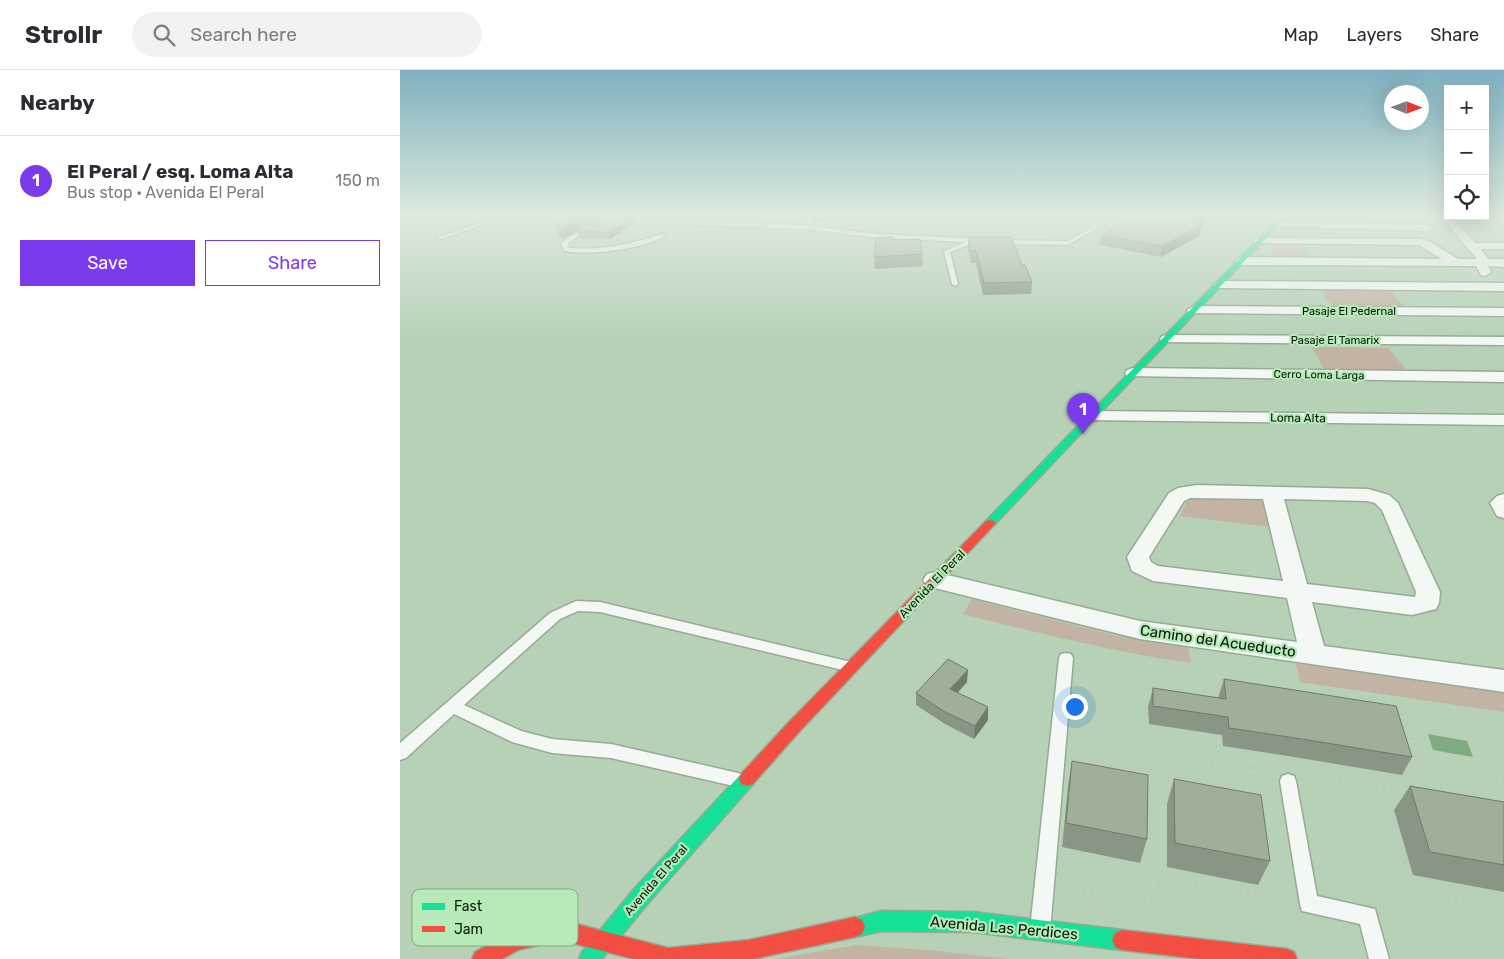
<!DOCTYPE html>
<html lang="en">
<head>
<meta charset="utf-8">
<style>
  :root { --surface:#fff; --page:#f2f2f3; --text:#2b2b33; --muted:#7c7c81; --line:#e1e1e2; --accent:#7c3aed }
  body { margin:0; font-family:Rubik,sans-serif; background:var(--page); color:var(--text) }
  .controls { position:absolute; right:15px; top:15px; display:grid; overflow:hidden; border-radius:0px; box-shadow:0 5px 20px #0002 }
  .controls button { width:45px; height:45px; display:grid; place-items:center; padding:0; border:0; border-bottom:1px solid var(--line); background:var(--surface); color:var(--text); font:25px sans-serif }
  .compass { position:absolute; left:984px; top:15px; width:45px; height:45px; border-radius:50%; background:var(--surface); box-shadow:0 5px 20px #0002; rotate:91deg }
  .you { position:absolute; left:674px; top:636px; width:18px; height:18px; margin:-12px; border:4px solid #fff; border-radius:50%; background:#1a73e8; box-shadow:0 0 0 8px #1a73e833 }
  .badge { display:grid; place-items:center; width:32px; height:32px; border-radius:50%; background:var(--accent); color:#fff; font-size:16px; font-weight:700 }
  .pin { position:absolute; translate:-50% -41px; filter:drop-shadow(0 1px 2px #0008) }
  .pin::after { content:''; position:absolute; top:26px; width:18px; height:15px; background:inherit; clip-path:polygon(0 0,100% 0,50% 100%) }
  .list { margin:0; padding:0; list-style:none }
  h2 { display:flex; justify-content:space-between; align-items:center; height:65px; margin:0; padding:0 20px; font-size:21px }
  h2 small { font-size:16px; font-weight:400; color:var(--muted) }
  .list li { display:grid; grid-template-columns:32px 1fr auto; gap:15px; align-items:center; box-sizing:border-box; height:90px; padding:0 20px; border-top:1px solid var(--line) }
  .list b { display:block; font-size:19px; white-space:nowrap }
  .list p { margin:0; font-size:16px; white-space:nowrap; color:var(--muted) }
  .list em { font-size:16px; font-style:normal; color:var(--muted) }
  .actions { display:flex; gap:10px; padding:15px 20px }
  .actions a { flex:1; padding:11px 0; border:1px solid var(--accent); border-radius:0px; text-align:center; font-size:18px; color:var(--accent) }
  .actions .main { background:var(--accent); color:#fff }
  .icon { flex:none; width:28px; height:28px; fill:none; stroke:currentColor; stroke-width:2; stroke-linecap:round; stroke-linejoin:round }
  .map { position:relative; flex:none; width:1104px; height:889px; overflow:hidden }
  header { display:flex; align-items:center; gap:30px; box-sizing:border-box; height:70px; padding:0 25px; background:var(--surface); border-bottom:1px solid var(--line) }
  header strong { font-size:24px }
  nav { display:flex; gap:28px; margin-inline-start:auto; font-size:18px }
  .search { width:350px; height:45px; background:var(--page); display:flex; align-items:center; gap:12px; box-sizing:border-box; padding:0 18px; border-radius:28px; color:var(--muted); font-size:19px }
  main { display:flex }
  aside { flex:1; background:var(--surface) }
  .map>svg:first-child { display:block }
</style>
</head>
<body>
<header>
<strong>Strollr</strong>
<div class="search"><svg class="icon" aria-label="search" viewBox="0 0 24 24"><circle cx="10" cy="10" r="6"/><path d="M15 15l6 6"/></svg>Search here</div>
<nav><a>Map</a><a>Layers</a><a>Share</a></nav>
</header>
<main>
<aside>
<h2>Nearby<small></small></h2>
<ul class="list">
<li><span class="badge">1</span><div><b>El Peral / esq. Loma Alta</b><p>Bus stop · Avenida El Peral</p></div><em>150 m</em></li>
</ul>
<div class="actions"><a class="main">Save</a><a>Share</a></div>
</aside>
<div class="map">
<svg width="1104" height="889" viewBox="0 0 1104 889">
  <rect width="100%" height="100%" fill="#b6d1b6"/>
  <!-- green -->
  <path fill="#c3b3a4" d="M880 173H897L914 189H866Z
    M923 220 992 221 997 230 1007 239 936 238 925 229Z
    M912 277 988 278 1008 302 925 301Z
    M795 427 855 429C871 432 869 442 873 457L780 446 787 431Z
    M572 529 714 565 788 577 791 593C714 582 639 563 563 544Z
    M896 593 1104 623V642L900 612Z
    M456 875 527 880 608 889H375Z"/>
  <!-- water -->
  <path fill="#7fab81" d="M1028 664 1067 671 1073 687 1033 680Z"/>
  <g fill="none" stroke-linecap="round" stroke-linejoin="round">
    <!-- lane casing -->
    <g stroke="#96aa96" stroke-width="3">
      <path id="lane" d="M99 147H106L41 169 36 168Z
        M212 147H220L197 155 168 173 169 178C201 181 231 174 262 164L265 166C244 179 189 186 165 181L161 175 163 171 193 153Z
        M247 147H260L297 151 404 155 407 150 403 147H409L413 150 409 156 479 164 582 169 585 171 582 173 571 172V174L550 182 558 214 555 216 552 214 544 181 566 172 479 168 406 159 297 155Z
        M503 147H520L428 157 425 155Z
        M711 147H717L668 175 598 174 595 172 598 170 667 171Z
        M176 531 200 532 447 591 452 592 454 596 452 600 447 601 200 542 178 541 160 549 64 635 121 661 152 669 211 674 338 703 344 705 346 710 344 715 338 717 211 688 152 683 112 672 54 644 6 688 0 690V673L150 543Z
        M666 583 671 584 673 588 651 850 648 857 641 860 634 857 631 850 659 588 661 584Z
        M888 704 894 706 896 711 917 826 975 839 989 889H969L960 854 902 841 900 834 880 711 882 706Z"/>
    </g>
    <!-- street casing -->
    <g stroke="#96aa96" stroke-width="3">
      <path id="street" d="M1041 147H1051L1075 173H1104V179H1081L1088 189H1104V197L1088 196 1091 202 1085 206 1081 205 1076 196 841 195 835 191 841 187 1042 189 1019 175 856 173 854 171 856 169 860 168 1020 169 1031 172 1058 189H1077Z
        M1091 147H1104V154Z
        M876 151 1028 155 1033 158 1028 161 872 156 871 154 872 152Z
        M819 211 1104 213V221L815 218 813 215Z
        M794 236 1104 238V246L789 243 787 240Z
        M767 265 1104 267V275L762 272 760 269 762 266Z
        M733 298 1104 302V312L727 306 725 303 727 300Z
        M692 341 1104 345V355L686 350 683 346 686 342Z
        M797 415 968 419 989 425 998 433 1040 522 1039 533 1036 539 1012 545 912 532 924 576 1104 600V622L740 569 535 518 527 516 523 510 527 504 535 502 740 551 897 572 887 528 753 511 732 501 727 487 769 423 778 418ZM790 428 863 429 883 511 758 496 751 492 749 487 784 431ZM884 429 967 431 975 433 982 440 1016 522 1015 527 907 514Z
        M1104 424V448L1097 446 1090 433 1097 426Z"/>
    </g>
    <!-- fast casing -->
    <g stroke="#96aa96" stroke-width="3">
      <path id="fast" d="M880 147H886L594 455H586L584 453 586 451Z
        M347 702 353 704 355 709 353 714 249 832 202 889H179L182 882 235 818 341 704Z
        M481 841 573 842 722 860 729 863 732 870 729 877 722 880 573 862 481 861 455 867 448 864 445 857 448 850Z"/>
    </g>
    <!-- jam casing -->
    <g stroke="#96aa96" stroke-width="3">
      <path id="jam" d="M590 450 594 451 596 453 594 455 398 663 353 714 347 716 341 714 339 709 341 704 388 653 586 451Z
        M455 847 462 850 465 857 462 864 455 867 353 889H234L176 874 151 872 118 880 102 889H72L75 882 108 864 151 852 176 854 268 878 349 870Z
        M722 860 887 879 894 882 897 889H801L722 880 715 877 712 870 715 863Z"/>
    </g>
    <!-- path-far2 -->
    <path stroke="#bec6be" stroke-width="2.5" stroke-dasharray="0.5 2.5" stroke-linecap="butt" d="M736 332 751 315"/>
    <!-- path-far1 -->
    <path stroke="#bec6be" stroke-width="4" stroke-dasharray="1 4.5" stroke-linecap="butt" d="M805 628 803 608 826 612
      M993 637 1104 653
      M1002 638 1008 655"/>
    <!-- path -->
    <path stroke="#bec6be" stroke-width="5" stroke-dasharray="2 5.5" stroke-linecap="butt" d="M1007 653 1030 721
      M808 659 814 711
      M673 690 855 718
      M811 690 876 701
      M1021 695 1104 709
      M852 697 856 726
      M902 705 1010 723
      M984 719 1013 823 1104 834
      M661 818 759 830 757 810 868 826 865 797"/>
    <!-- lane -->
    <use href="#lane" fill="#f4f8f4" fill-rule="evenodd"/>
    <!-- street -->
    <use href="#street" fill="#f4f8f4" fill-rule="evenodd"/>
    <!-- fast -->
    <use href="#fast" fill="#16e098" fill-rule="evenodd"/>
    <!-- jam -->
    <use href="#jam" fill="#f24e42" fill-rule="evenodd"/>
  </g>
  <!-- wall -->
  <path fill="#899683" d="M206 147H234L235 152 210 169 179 168 177 161 184 157 165 168H159L156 156 202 148 200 149Z
    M411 147H451L416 152Z
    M731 147H805L804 155 801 157 799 166 761 187 700 175 701 165Z
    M568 167 622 195 632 212 631 224 583 225 576 193H571L568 179Z
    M494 170 522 184 523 196 475 199 474 187Z
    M824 609 1012 687 1002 705 894 687 823 676 822 665 749 654 748 637 753 618 818 628Z
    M567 612 558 622 588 650 574 669 545 654 516 635V623Z
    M672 691 747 769 740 793 662 777 668 716Z
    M774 709 870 791 858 815 767 797V734Z
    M1010 716 1104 732V822L1013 805 994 740Z"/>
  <!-- shaded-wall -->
  <path fill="#6f7a6a" d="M181 147H202V148L165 168 162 157Z
    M232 147H234L235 152 210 169 208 162Z
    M416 147H451L416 152Z
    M803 147H805L804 155 801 157 799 166 761 187 762 176 794 154Z
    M568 600 567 612 550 631V619Z
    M588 637V650L574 669 575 656Z"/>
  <!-- building -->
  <path fill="#9faf98" stroke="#6f7a6a" d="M156 147H181L162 157 156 156Z
    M206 147H232L208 162 177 161 196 150Z
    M731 147H803L794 154 801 155 762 176 701 165Z
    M493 167 494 170 520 169 522 184 474 187 476 168Z
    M568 167H611L622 195H625L632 212 584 213 576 181H571Z
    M548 589 568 600 550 619 588 637 575 656 545 642 516 623Z
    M824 609 996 636 1012 687 902 669 829 658 828 647 753 636V618L826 629Z
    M672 691 748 705 747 769 666 753Z
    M774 709 861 725 870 791 775 773Z
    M1010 716 1104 732V795L1030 782Z"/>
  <!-- sky -->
  <linearGradient id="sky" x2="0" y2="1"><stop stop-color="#7eb0bf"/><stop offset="0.54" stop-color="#deeade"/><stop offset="1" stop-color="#deeade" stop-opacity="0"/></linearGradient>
  <rect width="1104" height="271" fill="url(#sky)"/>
  <g text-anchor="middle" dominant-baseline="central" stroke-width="4.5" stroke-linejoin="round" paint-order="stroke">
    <!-- far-street labels -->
    <g font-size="11" fill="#051807" stroke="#b7eab8">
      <text x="949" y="241">Pasaje El Pedernal</text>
      <text x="935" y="270">Pasaje El Tamarix</text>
      <text transform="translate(919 305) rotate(1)">Cerro Loma Larga</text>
    </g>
    <!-- street labels -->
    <g font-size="12" fill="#051807" stroke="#b7eab8">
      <text transform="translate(898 348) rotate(1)">Loma Alta</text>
      <text transform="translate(532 514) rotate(-46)">Avenida El Peral</text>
      <text transform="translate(256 810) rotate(-49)">Avenida El Peral</text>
    </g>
    <!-- near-street labels -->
    <g font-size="15" fill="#051807" stroke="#b7eab8">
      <text transform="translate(818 571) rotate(8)">Camino del Acueducto</text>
      <text transform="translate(604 858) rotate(5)">Avenida Las Perdices</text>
    </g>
  </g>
  <!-- legend -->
  <rect x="12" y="819" width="166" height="57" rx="8" fill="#b7eab8" stroke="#82ab83" stroke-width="1"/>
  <rect x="22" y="833" width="23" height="7" fill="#16e098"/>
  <rect x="22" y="856" width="23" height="6" fill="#f24e42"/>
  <g font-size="14" fill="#051807">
    <text x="54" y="841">Fast</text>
    <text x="54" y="864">Jam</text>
  </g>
</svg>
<div class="controls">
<button>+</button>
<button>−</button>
<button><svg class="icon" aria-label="locate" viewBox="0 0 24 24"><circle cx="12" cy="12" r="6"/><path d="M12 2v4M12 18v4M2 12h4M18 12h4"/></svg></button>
</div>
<svg class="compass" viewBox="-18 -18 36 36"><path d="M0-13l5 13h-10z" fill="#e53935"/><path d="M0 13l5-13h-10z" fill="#7c7c81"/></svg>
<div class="you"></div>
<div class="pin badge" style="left:683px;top:364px">1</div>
</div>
</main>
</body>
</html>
